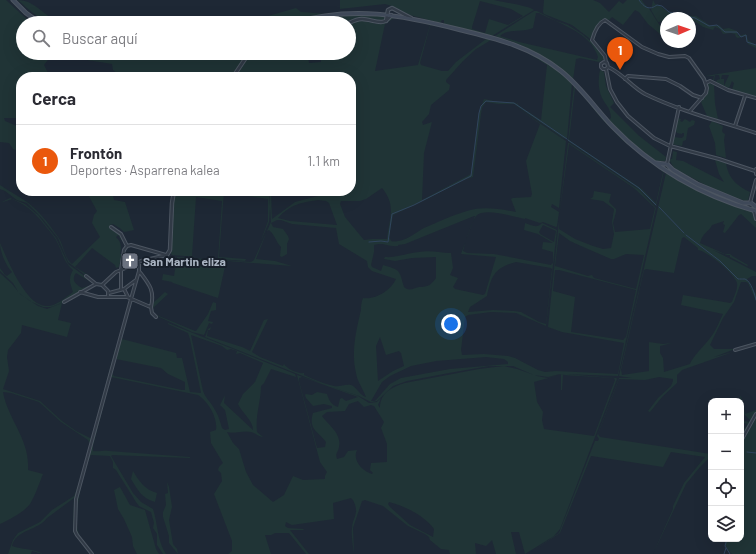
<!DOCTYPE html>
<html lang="es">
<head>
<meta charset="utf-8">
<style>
  :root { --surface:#fff; --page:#f7f7f7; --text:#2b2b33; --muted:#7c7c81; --line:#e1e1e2; --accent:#ea580c }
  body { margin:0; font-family:Barlow,sans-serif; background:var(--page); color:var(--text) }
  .controls { position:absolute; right:12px; bottom:12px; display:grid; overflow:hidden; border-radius:8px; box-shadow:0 4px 16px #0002 }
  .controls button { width:36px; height:36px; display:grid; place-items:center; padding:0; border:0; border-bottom:1px solid var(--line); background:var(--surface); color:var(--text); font:20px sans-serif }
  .compass { position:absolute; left:660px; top:12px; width:36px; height:36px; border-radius:50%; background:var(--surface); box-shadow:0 4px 16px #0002; rotate:88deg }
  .you { position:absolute; left:451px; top:324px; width:14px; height:14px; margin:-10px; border:3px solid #fff; border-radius:50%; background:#1a73e8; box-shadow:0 0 0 6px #1a73e833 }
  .badge { display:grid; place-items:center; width:26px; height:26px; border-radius:50%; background:var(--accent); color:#fff; font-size:13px; font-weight:700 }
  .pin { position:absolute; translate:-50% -33px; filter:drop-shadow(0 1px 2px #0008) }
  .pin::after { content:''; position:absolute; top:21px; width:14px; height:12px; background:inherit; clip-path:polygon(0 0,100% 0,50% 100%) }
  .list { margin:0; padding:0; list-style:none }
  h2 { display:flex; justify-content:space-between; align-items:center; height:52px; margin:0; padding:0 16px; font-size:17px }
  h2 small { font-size:13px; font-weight:400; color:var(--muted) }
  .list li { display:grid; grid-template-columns:26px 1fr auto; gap:12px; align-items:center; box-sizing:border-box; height:72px; padding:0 16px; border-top:1px solid var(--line) }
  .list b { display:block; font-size:15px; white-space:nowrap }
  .list p { margin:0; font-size:13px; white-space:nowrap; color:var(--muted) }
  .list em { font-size:13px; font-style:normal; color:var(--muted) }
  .icon { flex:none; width:22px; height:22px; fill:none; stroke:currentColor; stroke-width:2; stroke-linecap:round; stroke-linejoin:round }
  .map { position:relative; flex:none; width:756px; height:554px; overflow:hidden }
  .search { position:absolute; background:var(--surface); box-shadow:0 4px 16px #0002; left:16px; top:16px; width:340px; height:44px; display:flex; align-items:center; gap:10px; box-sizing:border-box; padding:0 14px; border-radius:22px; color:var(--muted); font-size:15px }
  .panel { position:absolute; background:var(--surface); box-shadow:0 4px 16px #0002; left:16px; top:72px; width:340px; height:124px; border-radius:16px }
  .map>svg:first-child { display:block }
</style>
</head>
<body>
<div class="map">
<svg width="756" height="554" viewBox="0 0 756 554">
  <rect width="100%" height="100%" fill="#1e2835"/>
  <!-- green -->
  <path fill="#203436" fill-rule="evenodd" d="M0 0H6L31 23H23V53H105L123 56 146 57H159L188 53H250L232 77H112L118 74 113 70 112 64 62 56 50 57 44 65 50 77H21V118H4L5 121 17 126 21 130V152L13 149 9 143 0 142Z
    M18 0C34 0 45 16 59 23H46L28 9Z
    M340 0H494C501 2 530 6 534 10L492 36 444 24V20H442L440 23 410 15 392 6 385 4 340 9ZM480 1 511 9 523 16 508 25 489 19 485 33 472 29V27Z
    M544 0H593L600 3 609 12 619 1 623 4 627 0H642C644 5 648 6 650 10 656 19 658 24 666 33V39L648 24 639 12 635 10 623 25 612 17 609 20 606 19H602L590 39 589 38 572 25 544 14 543 12Z
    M653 0 655 4 659 5 667 11 678 15 696 16 711 26 719 25 723 29 729 28 737 31 738 36 746 34 748 40 756 45V48L748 44 745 36 738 38 736 37 735 34 731 33 723 34 720 29 715 27 713 30 703 27 696 22 690 21V18H666V21L658 22 651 10Z
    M296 8 301 12 327 14 287 23H243Z
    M534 11H537L556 21 568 25 582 34 594 44 604 57V59L599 62 580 58 576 59 573 79C550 59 524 44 495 36ZM536 13H539C559 24 591 32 598 57L597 60 519 42 500 36C507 28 523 33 533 28Z
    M366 14 384 16 386 19 384 21 356 19 347 23H306L320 21 326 18 297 23 340 15Z
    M392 17H403C463 32 526 39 572 83L567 139 563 138 514 104H498L486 102 482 108 481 114 473 177 466 179 419 203 393 215 389 237 391 241C402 244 415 233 424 228 438 222 453 215 467 211 483 206 500 209 516 212L511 199 513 198 531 197 532 194 526 161 540 124 513 105 566 141 559 208 552 204 551 207 559 212 557 226 556 227 543 222 540 223 525 218V219C514 217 484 207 476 216 472 221 465 243 463 251L467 253 494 254 551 265 553 263V252L542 249 543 242 553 243 538 234 524 230 525 223C531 225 537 229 542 223L557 230 546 326 516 313 491 312 468 315 465 317 461 350 462 355 484 354 508 356 515 358 538 370 545 372 556 371 618 374 624 343 562 332 548 327 559 221V229L575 239 593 246 603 249 611 248 614 234 612 222 614 209 603 201 590 199 593 197 594 191 611 194 609 202 616 209V212L613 223 615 232 650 229 655 208 634 188 569 144 559 217 568 143H569L639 190 656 208 618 376 560 374 548 377 534 375 513 366H489L449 373 407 381 393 386 377 401 371 402 359 396 323 384 205 337 208 329 211 327 210 330H208L207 336 242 347 250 351 263 322 264 320 268 319 252 352 260 357 283 366 284 364C287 369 298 374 304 373V375C313 379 324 384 334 386 340 387 345 384 351 385 357 387 359 395 366 397 363 389 357 381 356 373 351 352 356 331 361 310 361 306 361 303 363 298 376 300 391 290 396 279L372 271 368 267 367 261 339 244 336 228 292 224 281 220H277L271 223 273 227 283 229 288 236 289 239 287 244V254L282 257 280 256 281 247C276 242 275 235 269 230L267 231 256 259 275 261 292 266 228 261 226 262 218 298 173 283 172 282 162 280 163 274 174 276 177 257 251 262 254 260 271 222 270 207 269 222 260 243 268 221V199L247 196 245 194V191H269V206L270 191H271L272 219 295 202 329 193V191H351V77H234L246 59 253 53H306L308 56 309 63 321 62V53H349V24C366 16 373 27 384 23 387 22 390 19 392 17ZM394 18 415 21 430 25 418 65 375 71 385 24ZM432 25 486 38V39L456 62 448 71H442L421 65 420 63 430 26ZM491 40C509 41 532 55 547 65L541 120 518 105V103L517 104 513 102H499L484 99 479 112 471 174 422 200 424 153 432 122 423 125 422 122 429 114 431 105 449 90 450 85 446 82V80L463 61 476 49ZM382 188C397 206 389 219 387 239H372L364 240 345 217 340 204 341 201H360L366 199ZM318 200 326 201 329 203 337 225 290 221 278 218C291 204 300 203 318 200ZM474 216H475L461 254 496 257 485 294 483 295 455 289 453 287 458 278 450 275 453 268 451 253C440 253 430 250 419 252 406 253 398 258 385 257L384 259 395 261 412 258 436 257V278C431 285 428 287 419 287 413 288 410 292 404 287 399 270 401 270 383 265L381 271 372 267 371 265 374 252V245C384 242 387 247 398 246V245L405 244ZM543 225 556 231 554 242 540 234 539 232ZM559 233 570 241 581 246 611 259H614L626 254 644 255 636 289 594 278 592 275 588 276 555 266ZM516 262 551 268 552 269 546 324 539 322 521 312 514 311 493 310 468 312 470 307 487 296C491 276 495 267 516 262ZM555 270H559L636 290 626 337 623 340 571 332 575 297 553 291ZM380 337 386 355 399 351 401 353 404 366 393 371 378 381 376 346ZM486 357 504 359 508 362V364L450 369 401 378 390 384 375 401H371L382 382 390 376 411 366 436 361Z
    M756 68V97L732 90 734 83 732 81 729 88 724 86 729 75H722L721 79H724V86L716 82 717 80 720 79 719 75H715L714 81 713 80 714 76H705Z
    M600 70 604 72 606 86 614 103 610 107 638 135 666 157 665 161 657 162 632 143 608 120 611 118C610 107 607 107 602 98 598 89 598 79 600 70Z
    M708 83 714 85 715 104 718 119 707 116 701 102 708 92Z
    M574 85 618 135 640 154 664 171 656 206 636 187 568 141ZM575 88H577L600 117 622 140 663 172 656 203 642 189 569 140Z
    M677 118 681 119 680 121 682 122 685 119 690 122 692 120 695 121 694 125 688 128 686 140 683 141 682 146 672 144 674 137 682 138 684 136V133H682V134L677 133V132L675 131Z
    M712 121 723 126 722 131 723 133 725 134 724 140 726 158 716 155 715 143 709 126Z
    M673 151 677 152 676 160 683 161 724 182 719 174 715 160 726 163C728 178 737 186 750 192L748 200 745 201 711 188 674 168 670 161V159H672Z
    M666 173 701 192 746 210 744 212 747 210 752 212 756 222V228L741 214 739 215 725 233 723 232 725 225 723 224 724 221 712 225C709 232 703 232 700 243L725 254H730L734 257 748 265 747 266 730 257V255H727L713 250 756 272V276H752L747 279 756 294V301L748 283 746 282H741L734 302 723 318 710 345 714 349H733L756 342V343L735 349 714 357 733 352 682 370 677 375V383L662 397 650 412 648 411 658 398 671 386 673 381V379L659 377 645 380 619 379 598 434 600 437 711 454 710 457 700 467 686 484 653 554 673 509V506L684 483 705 457 671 452 663 467 591 456 560 533 528 554 559 533 595 441H598L599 439 597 436 619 378H632L619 376ZM684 237 698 248V250C707 251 735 274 737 283 738 289 734 296 732 302L730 303 683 295 681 305 723 314C720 320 717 328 713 334 708 342 693 356 690 364L664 372 663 358 660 353V346L672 343 663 344 649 342V371L622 375 621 370 644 270 646 269 674 273 682 238Z
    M0 185C8 191 19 196 27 202 39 211 49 224 58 237 64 245 64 258 72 264L100 237 92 223 94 215 97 211 86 191H112L114 200 125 202 134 230 124 232 121 229 113 224 110 225 114 231 120 232 124 240 122 241 118 235 116 237C121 242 122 246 120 254H122L119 267 116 268 115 265 92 248 75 267 88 275 93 281 68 262 58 238 41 217 27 203 17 200 5 191 0 189Z
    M175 191H197L203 195 207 191H224L219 257 246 259 245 261 218 259 222 201 196 197 192 256 197 257 172 255 171 253 173 202Z
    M10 198 25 204 38 215 56 238 68 264 93 282 94 284 76 273C71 280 75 284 82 288L88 286 89 287 64 302 51 307H43L30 301 19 293 13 283 0 271V268L5 275 7 276 12 272C6 266 0 252 0 243 8 260 25 305 46 306 55 307 65 298 73 292 70 283 68 279 73 270 62 260 63 252 56 240 54 236 50 232 47 228 36 214 29 206 12 199L0 203Z
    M0 273 12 284 20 294 38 306 47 309 62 303 58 320 71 323 67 337 22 325 21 333 8 350 7 357 9 371 3 389 40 401 62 421 76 431 90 438 92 437 115 349 117 350 77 495 75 530 91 554 74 534 73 530 74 498 47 518C39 530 15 530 12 546 22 550 33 548 43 554L32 551 31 554H8L13 540 18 533 40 522 52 510 74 496 82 475 90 444 88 440 61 422 39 402 11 393 3 392C8 420 30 439 28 470L43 474C39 484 35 496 30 504 23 513 10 519 0 524Z
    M165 292 168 294 153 308 154 314 195 331H196L208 314 213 302 216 303V310L211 311 208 321 213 322 212 324 209 323 204 335 192 332 153 314V303Z
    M128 313 122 339 176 353 177 358H182L190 392 201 393 190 339 188 333 168 324V323L295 374 296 377 271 369 264 383 261 386C261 401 255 416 257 432L263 437C257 436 256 433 251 432 244 430 235 434 227 432L233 443 239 449 246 472 253 485 273 502 284 495 293 476 303 480 325 479V476L327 472 320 462 297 375 358 396 369 403 377 402 381 398 378 405 380 408C380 393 392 387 405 383L479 369 504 366 517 369 537 376 547 378 563 374 616 378 617 379 560 529 554 536 525 554 519 532H511L516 554H496L492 540 486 546 475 543 476 554H450L449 550 441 549 430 540 429 537 425 534 408 526 383 506 365 500 362 501 353 528 354 554C353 546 351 536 352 528 353 516 360 514 353 500L351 498 333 503 334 519 292 525 286 522 285 526 288 528 304 529 303 530H290L309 554H306L289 533H275L271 535H265L271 554H228L232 551V541L214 494 222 481 221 473 218 470 219 467 223 463 211 443 210 432 216 430C218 418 208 401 198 395L111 377 93 446V451C99 452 104 450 109 451 136 453 163 455 190 457V458L112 455 111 456 133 493 141 502 153 509C158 524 157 541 166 554H163L157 545V534L153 528 154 523 151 512 139 506 136 502 116 470 113 468V462L110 456 91 455C84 468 72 520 79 534 82 541 89 548 94 554H92L77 535 76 531 77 500ZM191 335 222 346 227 350 231 349 237 351 236 354 240 353 263 363 255 382 243 394 238 404C242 413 253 420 253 430L224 403 225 395 220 405 225 410 229 429 225 430 222 428C220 422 219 416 215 410 211 402 206 399 203 391ZM116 359 161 368 168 374 185 382V390H182L114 376 112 374ZM559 375H561V390H562L563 375 614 378 615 380 594 436 544 429 542 420 543 412 537 402 534 382ZM302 377 358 397 346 401 342 398 340 399 338 407C331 405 329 400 327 394L317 392 312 395 306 394 305 395 306 398 313 406 324 404 332 406V408L313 413C308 430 318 431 326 442L325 447 317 448 299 381V378ZM358 401 364 407 371 405 374 406 384 422 381 428 387 444V462L371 463 370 470 373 473 372 474C362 471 352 460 357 450L348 451 344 457 337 459C335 452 338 453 339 447 342 433 328 425 322 416L327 412 345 411 349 404ZM389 502C405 506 425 516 434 529L433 537 410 525 390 507 388 504Z
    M741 396 745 414 756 410V554H732C726 549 725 546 726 539H741V433L747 425 746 423 741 424V423L745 421 749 422 750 420 744 414 740 397Z
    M133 471C139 481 145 490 157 493L155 502C141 498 138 490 131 479Z
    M167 482 169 487 172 507 169 520 173 544 177 549 178 554 169 543V536L163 517V512L166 505 165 494 168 493Z
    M120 487 130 505 145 510 156 549 159 554H137L133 546 132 537 124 519 118 509 114 490Z"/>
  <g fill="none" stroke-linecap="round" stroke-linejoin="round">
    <!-- stream -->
    <path stroke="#30445d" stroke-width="1" d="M639 0C644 7 649 11 657 5L662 6 669 12 695 18 709 26 717 25 725 32H737L741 37 746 35 747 42 756 45
      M568 140 639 188 656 205
      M659 207 684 233
      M686 235 720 261 738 279C740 279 742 279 745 279 751 281 755 295 756 300
      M369 242 381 241 388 242 392 214 414 205 471 176 479 113 481 106 486 101 514 103 567 139
      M741 446 745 436
      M747 452 756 453
      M727 539 725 546 730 554
      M724 554 726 548"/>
    <!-- minor casing -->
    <g stroke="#4c5561" stroke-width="4">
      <path id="minor" d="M606 62 605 56 592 40C594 33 598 23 605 20L642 47 658 54 669 57 685 56 689 58 704 79 707 88 706 93 690 111
        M608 67 606 69H603L601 67V64L604 62 607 63 608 67C622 73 632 87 645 94 680 111 719 121 756 133
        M606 69 610 89 617 102 628 116 654 138 670 146 719 159 755 171
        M625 79 628 76 666 79 680 86 693 95 702 98
        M706 83 710 81 728 90 756 98
        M735 126 745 96
        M667 164 679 107
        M756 169V174
        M750 203 756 180
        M754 211 756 219
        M111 227 121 234 127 246 131 245 166 255
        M139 271C149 284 155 290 151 307
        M86 276 96 284
        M102 285 116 272 121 270 124 250 127 246
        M121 289V270L141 261 167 255
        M124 289 128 297
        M80 292 98 297H108
        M109 293 124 289 136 280
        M64 302 96 284 102 285 108 291V297H127L148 306 151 307 152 313 156 317
        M735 350 756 344
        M741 441 756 414
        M92 554 77 535 75 531 76 499 131 299 139 271V262"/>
    </g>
    <!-- tertiary casing -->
    <g stroke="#4c5561" stroke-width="4.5">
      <path id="tertiary" d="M386 21 388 10 392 8 411 18
        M349 23C353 21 357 19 362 19 373 19 384 28 391 15
        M233 77 247 56 251 53
        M167 255 170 250 172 203 174 191"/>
    </g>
    <!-- secondary casing -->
    <g stroke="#4c5561" stroke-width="5">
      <path id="secondary" d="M13 0 26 13 40 23
        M292 23C353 5 402 15 461 30 498 39 531 47 561 71 581 87 595 108 612 126 651 167 702 196 756 211
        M113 53 144 56 179 53
        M656 163 664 164H667L673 170 697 184 743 203H751L756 207"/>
    </g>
    <!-- minor -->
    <use href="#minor" stroke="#313a46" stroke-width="2"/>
    <!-- tertiary -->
    <use href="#tertiary" stroke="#313a46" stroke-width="2.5"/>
    <!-- secondary -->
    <use href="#secondary" stroke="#3f4959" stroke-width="3"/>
  </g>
  <!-- icons -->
  <defs>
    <g id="church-square" transform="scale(0.9)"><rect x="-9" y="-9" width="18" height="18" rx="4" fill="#6b7280" stroke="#171f2a"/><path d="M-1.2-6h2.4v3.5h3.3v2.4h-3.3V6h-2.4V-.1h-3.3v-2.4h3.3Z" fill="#fff"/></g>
  </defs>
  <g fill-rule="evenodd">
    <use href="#church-square" x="130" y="261"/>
  </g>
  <g text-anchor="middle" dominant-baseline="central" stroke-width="4" stroke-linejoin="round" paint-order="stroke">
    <!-- poi labels -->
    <g font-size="12" font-weight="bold" fill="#abb5c3" stroke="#171f2a" text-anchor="start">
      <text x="143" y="261">San Martin eliza</text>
    </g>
  </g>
</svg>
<div class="controls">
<button>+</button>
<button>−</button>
<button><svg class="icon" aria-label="locate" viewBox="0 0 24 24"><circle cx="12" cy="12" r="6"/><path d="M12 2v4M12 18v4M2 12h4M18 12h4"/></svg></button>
<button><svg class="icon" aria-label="layers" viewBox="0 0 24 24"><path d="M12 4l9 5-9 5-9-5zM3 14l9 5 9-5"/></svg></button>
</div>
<svg class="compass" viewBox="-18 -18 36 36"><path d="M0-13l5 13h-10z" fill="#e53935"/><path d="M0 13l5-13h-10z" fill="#7c7c81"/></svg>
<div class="you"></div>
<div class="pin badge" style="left:620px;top:70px">1</div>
<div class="search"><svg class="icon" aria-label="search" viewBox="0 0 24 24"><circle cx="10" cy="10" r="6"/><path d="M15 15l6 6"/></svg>Buscar aquí</div>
<section class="panel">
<h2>Cerca<small></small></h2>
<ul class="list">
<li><span class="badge">1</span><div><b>Frontón</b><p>Deportes · Asparrena kalea</p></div><em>1.1 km</em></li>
</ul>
</section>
</div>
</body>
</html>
